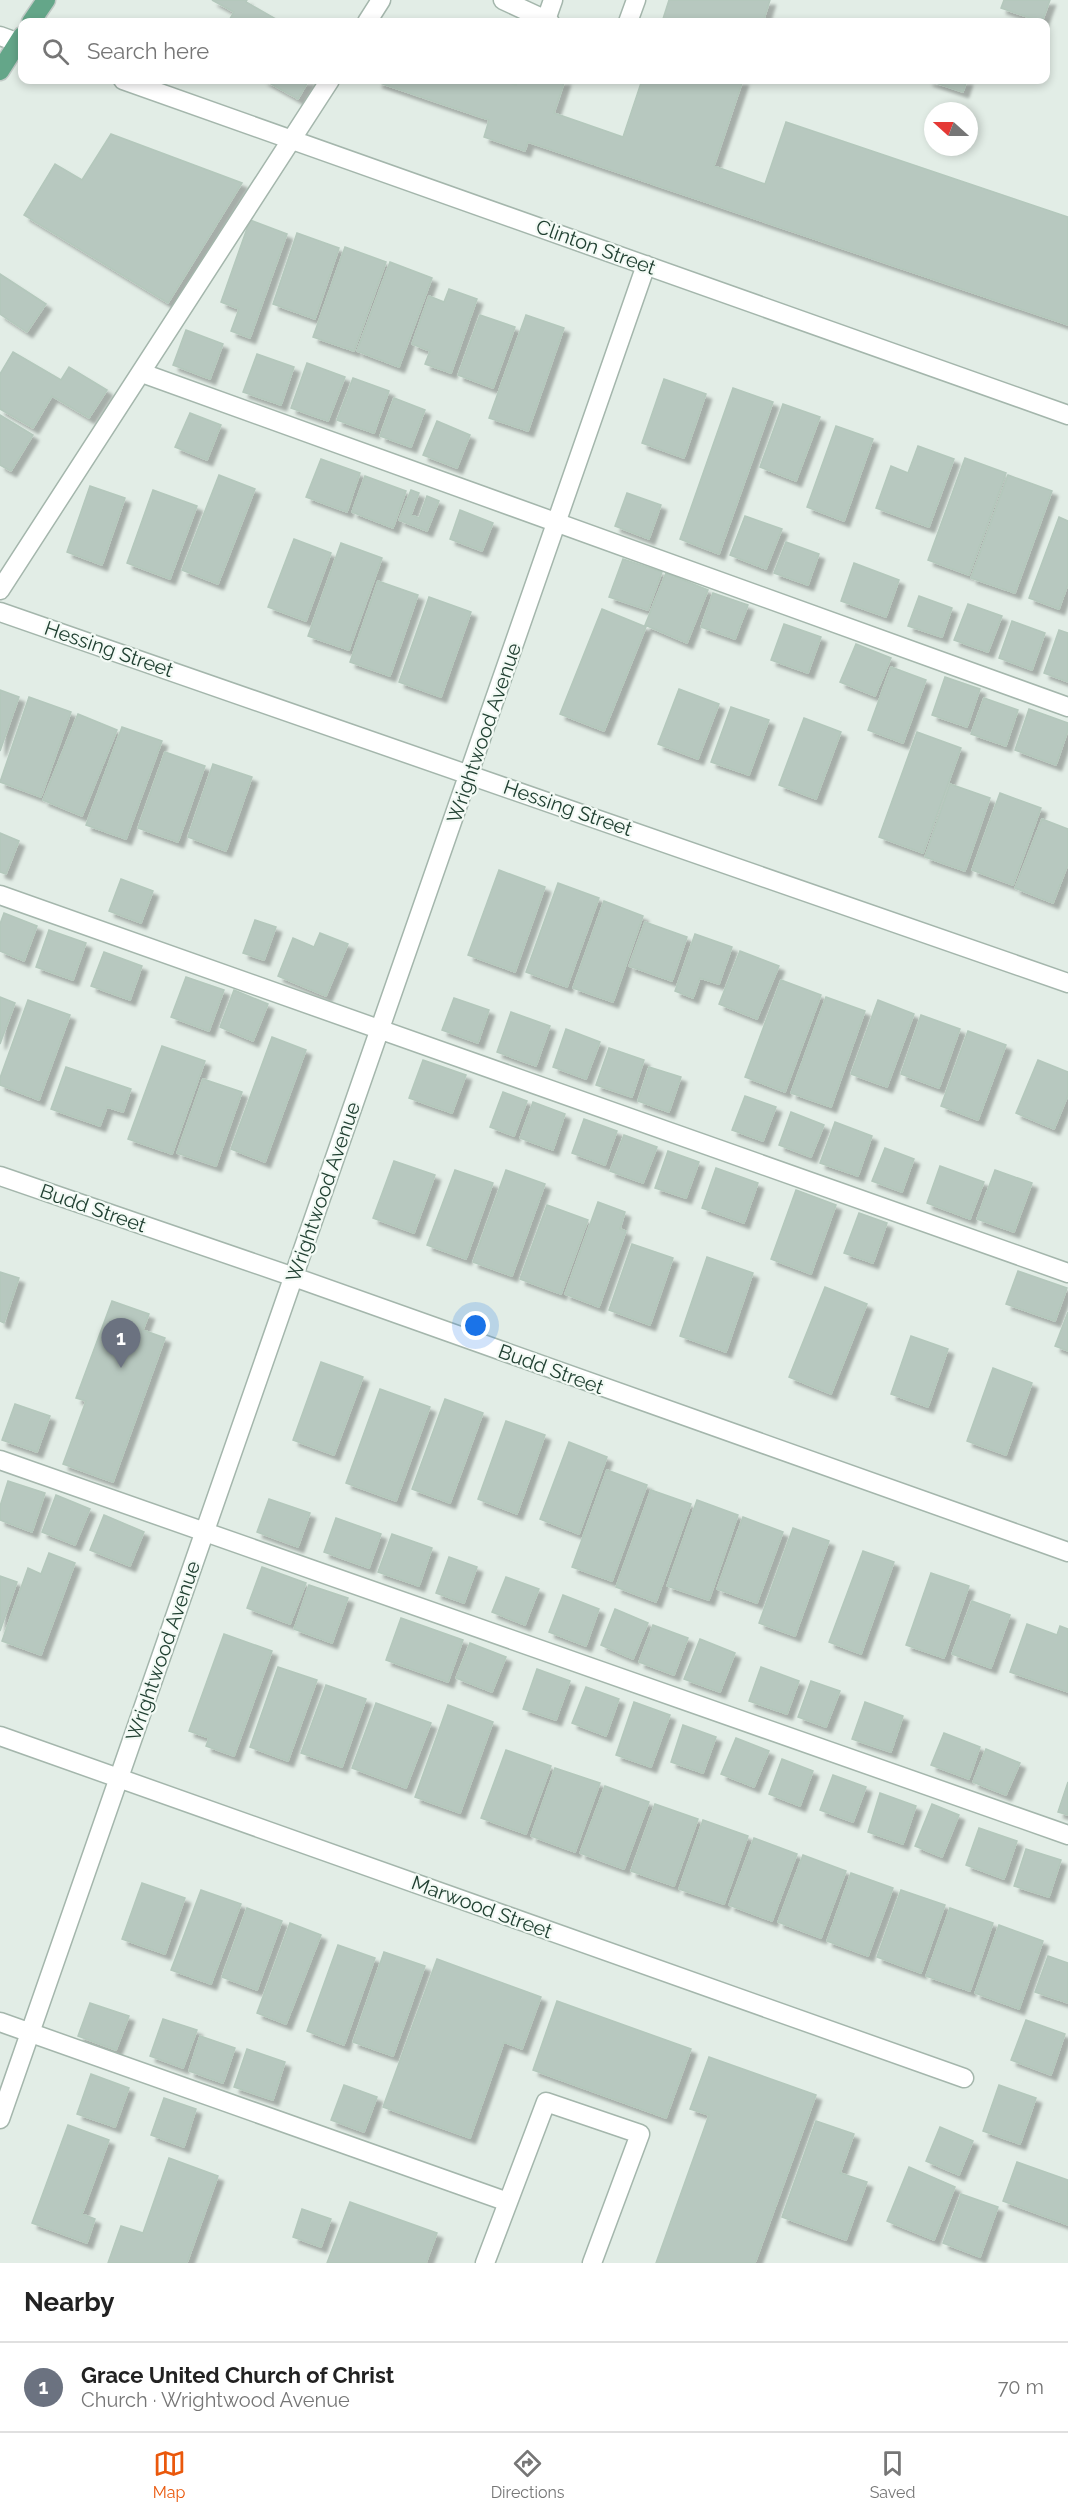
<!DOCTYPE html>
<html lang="en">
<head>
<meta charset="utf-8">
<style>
  :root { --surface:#fff; --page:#f6f6f6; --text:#222; --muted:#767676; --line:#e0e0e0; --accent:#ea580c }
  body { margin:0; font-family:Raleway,sans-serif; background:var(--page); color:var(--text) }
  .compass { position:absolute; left:924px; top:102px; width:54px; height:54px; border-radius:50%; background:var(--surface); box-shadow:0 3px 9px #0003; rotate:291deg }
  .you { position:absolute; left:476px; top:1326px; width:21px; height:21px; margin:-15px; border:4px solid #fff; border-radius:50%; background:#1a73e8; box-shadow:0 0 0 9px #1a73e833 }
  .badge { display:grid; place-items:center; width:39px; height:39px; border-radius:50%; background:var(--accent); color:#fff; font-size:20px; font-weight:700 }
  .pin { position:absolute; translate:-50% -50px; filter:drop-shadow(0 2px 3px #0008) }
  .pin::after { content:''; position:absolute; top:32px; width:21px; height:18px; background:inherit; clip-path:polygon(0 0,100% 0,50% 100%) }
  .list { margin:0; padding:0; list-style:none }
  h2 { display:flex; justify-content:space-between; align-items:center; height:78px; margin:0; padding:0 24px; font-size:26px }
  h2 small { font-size:20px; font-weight:400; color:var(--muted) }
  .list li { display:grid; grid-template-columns:39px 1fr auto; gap:18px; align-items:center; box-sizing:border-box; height:90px; padding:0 24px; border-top:2px solid var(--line) }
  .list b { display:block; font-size:22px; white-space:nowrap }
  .list p { margin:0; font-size:20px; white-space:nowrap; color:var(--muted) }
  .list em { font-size:20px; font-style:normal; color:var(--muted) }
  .icon { flex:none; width:33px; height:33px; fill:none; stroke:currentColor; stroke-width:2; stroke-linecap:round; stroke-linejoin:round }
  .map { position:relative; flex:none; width:1068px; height:2263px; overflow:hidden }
  .search { position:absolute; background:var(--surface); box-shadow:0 3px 9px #0003; left:18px; right:18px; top:18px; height:66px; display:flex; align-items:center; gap:15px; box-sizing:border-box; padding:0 21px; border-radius:12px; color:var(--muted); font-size:22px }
  .sheet { height:168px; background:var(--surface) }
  nav { display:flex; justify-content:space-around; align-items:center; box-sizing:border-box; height:84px; border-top:2px solid var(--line); background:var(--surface); font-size:16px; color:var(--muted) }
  nav a { display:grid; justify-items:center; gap:3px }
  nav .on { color:var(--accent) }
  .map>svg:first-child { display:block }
</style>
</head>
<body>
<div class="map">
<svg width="1068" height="2263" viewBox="0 0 1068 2263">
  <defs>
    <filter id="shadow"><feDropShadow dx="5.5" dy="5.5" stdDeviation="1.5" flood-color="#0004"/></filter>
  </defs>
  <rect width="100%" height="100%" fill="#e2ede6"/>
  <!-- building -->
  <path fill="#b7c8bf" stroke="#b4c8bc" stroke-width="1.5" filter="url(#shadow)" d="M212 0H247L246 2 281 22H228L234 12Z
    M669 0H770L763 22H662Z
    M1004 0H1050L1042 22 1001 8Z
    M264 80H309L298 99Z
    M378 80H501L516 85 518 80H565L554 113 623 137 642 80H743L714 166 765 184 786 122 1068 217V325L528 142 525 151 484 137 489 120 377 82Z
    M927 80H967L963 92Z
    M111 134 242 183 168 303 24 215 55 164 82 180Z
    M250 220 287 234 250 338 231 331 239 309 221 302Z
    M297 233 339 248 315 319 273 304Z
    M345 247 386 262 354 351 313 337Z
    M390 262 432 278 399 367 357 351Z
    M0 274 46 304 27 332 0 314Z
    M449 289 477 299 451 373 425 364 430 351 412 344 429 296 444 302Z
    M480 315 515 327 493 388 458 375Z
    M526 315 564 328 528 431 489 418Z
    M186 330 223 344 210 379 173 365Z
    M13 352 61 380 69 367 107 390 89 418 52 396 33 428 0 409V374Z
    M257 354 294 367 281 405 243 392Z
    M307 363 345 377 328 421 291 408Z
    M353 378 389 391 374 433 337 420Z
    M664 379 706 394 684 458 642 443Z
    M733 388 773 402 719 554 680 539Z
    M394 398 425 410 411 447 380 436Z
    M783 404 820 417 796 481 760 467Z
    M190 413 221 425 207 460 175 447Z
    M0 415 33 435 11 471 0 465Z
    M437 421 470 435 457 468 423 455Z
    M836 426 873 439 844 521 807 507Z
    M918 446 954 459 929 527 876 508 891 466 908 473Z
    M965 458 1006 473 969 575 928 560Z
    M321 459 360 473 347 512 306 497Z
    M219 475 255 489 218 584 182 570Z
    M1008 475 1052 491 1015 593 971 578Z
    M365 476 406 491 393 528 352 512Z
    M90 486 125 498 102 565 67 552Z
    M153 490 197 506 170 579 127 563Z
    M411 490 419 493 411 515 419 518 427 496 439 501 427 531 399 520Z
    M627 493 661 505 649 539 615 526Z
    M460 510 493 523 482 551 450 539Z
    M745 516 782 529 766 569 730 555Z
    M1059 517 1068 521V584L1059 609 1029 598Z
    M294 539 331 553 306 621 268 607Z
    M786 542 819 554 808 585 774 573Z
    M341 543 382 558 349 650 308 636Z
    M623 559 662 572 648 610 609 597Z
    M854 563 899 580 886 617 841 601Z
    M666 573 708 590 687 643 645 625Z
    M378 581 418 595 390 676 350 662Z
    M713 593 748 605 735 639 701 627Z
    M919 596 952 608 942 637 908 626Z
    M429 597 471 612 441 697 399 682Z
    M968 604 1002 616 988 652 954 640Z
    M602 609 646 627 604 731 560 714Z
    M1012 621 1045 633 1032 670 999 658Z
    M784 624 821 637 808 673 771 660Z
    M1059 630 1068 633V682L1044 673Z
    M856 644 891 658 875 696 840 682Z
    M891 667 926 680 903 743 868 730Z
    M945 677 980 689 967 727 932 715Z
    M679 689 719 704 698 759 658 744Z
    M0 690 19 697 0 751Z
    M29 697 71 712 41 797 0 782Z
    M984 698 1018 710 1006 746 971 734Z
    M731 707 769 720 749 775 711 762Z
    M1029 709 1068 723V730L1056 765 1015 750Z
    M78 714 117 730 82 816 43 800Z
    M804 718 841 732 816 799 779 785Z
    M122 727 162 741 126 839 86 825Z
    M917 732 961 748 923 853 879 837Z
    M165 752 205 766 178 842 138 828Z
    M213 764 252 777 226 851 188 837Z
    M950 784 990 798 965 871 925 857Z
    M1000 793 1041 808 1013 885 972 870Z
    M1042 819 1068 829V864L1053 903 1015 888Z
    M0 833 19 841 6 874 0 872Z
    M499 870 545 887 515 972 468 955Z
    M121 879 153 891 141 923 109 911Z
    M558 883 599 898 567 987 526 972Z
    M604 901 643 916 613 1002 573 988Z
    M4 913 37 926 24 961 0 951V924Z
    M255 920 276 927 264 960 243 953Z
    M645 922 687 937 672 981 629 966Z
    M49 930 86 943 73 980 36 967Z
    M320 933 348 944 326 996 278 976 293 938 314 947Z
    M695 934 732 947 719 984 700 978 693 998 675 991Z
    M740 951 779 966 757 1019 719 1004Z
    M104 952 142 966 130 1000 91 986Z
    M186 977 224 990 209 1031 171 1017Z
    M781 980 821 995 785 1092 745 1077Z
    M234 990 268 1004 253 1041 220 1027Z
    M0 997 15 1003 0 1044Z
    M826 997 865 1011 831 1107 791 1093Z
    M454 998 489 1010 478 1043 442 1030Z
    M28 1000 70 1015 39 1100 0 1085V1078Z
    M878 1000 914 1014 887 1087 851 1074Z
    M511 1012 550 1026 536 1066 497 1052Z
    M921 1015 960 1029 939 1088 901 1074Z
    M566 1029 600 1042 586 1079 553 1067Z
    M968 1031 1006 1045 978 1120 941 1106Z
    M272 1037 306 1050 265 1162 231 1149Z
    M162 1046 205 1061 172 1154 128 1139Z
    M609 1048 644 1060 632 1097 596 1085Z
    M423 1060 466 1075 452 1113 409 1098Z
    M1038 1060 1068 1072V1095L1054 1129 1016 1113Z
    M66 1067 131 1089 123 1112 107 1107 100 1126 51 1109Z
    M649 1067 681 1077 669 1112 638 1101Z
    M203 1079 242 1092 216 1166 177 1153Z
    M503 1092 527 1101 514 1136 490 1127Z
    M745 1096 776 1107 763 1141 732 1130Z
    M533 1102 565 1114 553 1150 520 1138Z
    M791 1112 824 1125 811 1157 779 1145Z
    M584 1119 617 1131 605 1165 572 1153Z
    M835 1122 872 1136 858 1176 820 1163Z
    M624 1135 657 1147 643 1183 610 1171Z
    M885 1148 914 1159 902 1192 872 1181Z
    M668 1151 699 1162 686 1198 655 1188Z
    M394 1161 435 1175 414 1233 373 1218Z
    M940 1166 984 1182 970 1219 927 1203Z
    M716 1168 758 1183 744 1223 702 1208Z
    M455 1170 493 1183 466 1259 427 1245Z
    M506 1170 545 1184 512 1276 473 1262Z
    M995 1170 1032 1183 1014 1232 977 1219Z
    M796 1190 836 1205 811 1274 771 1259Z
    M598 1202 625 1212 620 1229 626 1231 599 1307 565 1294Z
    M547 1205 588 1220 561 1294 520 1279Z
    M859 1213 887 1223 873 1263 844 1253Z
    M632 1244 673 1258 650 1325 609 1310Z
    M707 1257 753 1273 726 1352 680 1336Z
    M1018 1271 1067 1288 1055 1321 1006 1304Z
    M0 1272 19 1278 4 1323 0 1321Z
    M825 1287 867 1304 831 1394 789 1377Z
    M112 1301 149 1314 143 1330 165 1338 113 1482 63 1464 86 1401 76 1398Z
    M1068 1312V1351L1055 1346Z
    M911 1336 948 1349 928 1407 891 1394Z
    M321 1362 363 1377 334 1455 293 1440Z
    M993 1368 1032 1383 1006 1455 967 1441Z
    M380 1389 430 1407 396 1501 346 1483Z
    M445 1399 483 1413 450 1503 412 1489Z
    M15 1404 50 1416 37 1452 2 1440Z
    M506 1421 545 1435 517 1514 478 1499Z
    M569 1442 607 1457 579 1534 540 1519Z
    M607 1470 647 1485 612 1581 572 1567Z
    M8 1481 45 1493 32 1532 0 1520V1506Z
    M651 1490 691 1504 656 1602 616 1587Z
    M56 1495 90 1509 75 1545 42 1532Z
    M269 1499 310 1513 298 1547 257 1532Z
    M697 1500 738 1515 709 1600 667 1586Z
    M104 1515 144 1532 130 1566 90 1550Z
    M743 1517 783 1532 757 1603 717 1589Z
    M336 1518 381 1534 369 1568 324 1552Z
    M793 1528 829 1541 795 1636 759 1623Z
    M392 1534 432 1548 419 1586 378 1572Z
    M863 1551 894 1562 861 1654 829 1642Z
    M49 1553 75 1563 41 1655 2 1641 28 1568 41 1574Z
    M449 1557 477 1567 464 1603 436 1593Z
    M262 1567 306 1583 290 1624 247 1608Z
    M931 1573 969 1586 944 1658 906 1645Z
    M0 1576 17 1582 0 1631Z
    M506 1577 539 1589 525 1625 492 1612Z
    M309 1585 348 1598 332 1643 294 1629Z
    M563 1595 599 1609 586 1646 549 1632Z
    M972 1601 1010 1615 991 1668 952 1654Z
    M615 1609 648 1623 633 1659 601 1645Z
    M401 1618 463 1640 448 1682 386 1660Z
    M1027 1624 1057 1635 1060 1626 1068 1629V1692L1010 1672Z
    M653 1625 688 1638 674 1675 639 1662Z
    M224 1634 272 1651 234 1756 206 1746 209 1738 189 1731Z
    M700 1639 735 1653 720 1692 684 1679Z
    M470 1643 506 1657 492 1692 456 1678Z
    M278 1667 317 1680 288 1761 250 1747Z
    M761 1667 799 1681 787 1714 749 1701Z
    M537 1669 570 1681 556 1720 523 1709Z
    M811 1681 840 1691 826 1727 798 1717Z
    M326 1685 366 1699 342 1767 301 1753Z
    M586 1687 619 1699 606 1736 572 1723Z
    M634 1702 670 1715 651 1767 616 1755Z
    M865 1702 903 1716 891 1752 852 1739Z
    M376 1703 431 1723 406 1788 352 1768Z
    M448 1705 493 1722 460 1813 415 1797Z
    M683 1725 716 1737 703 1773 671 1762Z
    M944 1733 980 1747 969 1779 931 1765Z
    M736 1738 769 1751 754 1787 721 1774Z
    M986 1749 1020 1763 1006 1795 973 1782Z
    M506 1750 551 1766 526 1834 481 1818Z
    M782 1759 813 1771 800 1806 769 1794Z
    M555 1768 600 1783 575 1852 531 1836Z
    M833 1775 866 1787 853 1822 820 1810Z
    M1068 1782V1815L1058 1812Z
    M605 1786 649 1802 624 1869 580 1853Z
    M880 1793 916 1806 903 1844 868 1832Z
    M655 1804 698 1819 674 1886 631 1871Z
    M932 1804 959 1815 942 1857 915 1846Z
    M703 1820 748 1836 724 1904 679 1889Z
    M979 1828 1017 1841 1004 1879 966 1865Z
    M754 1838 797 1854 772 1921 729 1905Z
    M1026 1849 1061 1860 1049 1897 1014 1886Z
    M803 1855 846 1871 821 1938 778 1922Z
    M851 1873 893 1888 868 1956 827 1941Z
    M142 1883 185 1898 165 1954 122 1939Z
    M201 1890 241 1904 211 1984 171 1970Z
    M901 1890 945 1905 921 1973 877 1957Z
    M247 1908 282 1921 257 1990 222 1977Z
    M950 1908 993 1923 970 1991 926 1976Z
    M290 1923 321 1935 286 2024 257 2013Z
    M999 1925 1043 1941 1019 2009 975 1993Z
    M338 1945 375 1958 344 2045 307 2031Z
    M384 1952 425 1966 393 2056 353 2042Z
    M1048 1956 1068 1963V2003L1035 1992Z
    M437 1959 541 1997 522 2049 504 2042 470 2138 383 2107Z
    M557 2001 691 2049 666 2118 533 2070Z
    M90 2003 129 2016 116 2050 78 2036Z
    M163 2019 197 2030 183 2068 150 2056Z
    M1026 2020 1065 2034 1051 2075 1011 2060Z
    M200 2036 235 2048 223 2083 189 2071Z
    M247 2049 285 2062 273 2100 234 2087Z
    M709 2057 816 2095 755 2263H656L709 2115 690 2109Z
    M91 2074 129 2088 115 2127 77 2114Z
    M344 2085 377 2097 364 2132 331 2120Z
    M999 2085 1036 2098 1020 2144 983 2131Z
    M164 2098 196 2109 184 2147 151 2135Z
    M816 2121 854 2134 840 2173 867 2182 846 2240 782 2217Z
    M68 2125 109 2140 82 2214 95 2219 87 2243 32 2223Z
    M940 2127 973 2141 959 2175 926 2161Z
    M169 2158 218 2176 187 2263H108L121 2226 143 2233Z
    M1017 2162 1068 2180V2225L1003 2201Z
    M909 2167 955 2187 934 2240 887 2221Z
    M961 2194 998 2207 980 2257 943 2243Z
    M350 2202 437 2233 426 2263H327Z
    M302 2209 331 2219 321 2247 293 2237Z"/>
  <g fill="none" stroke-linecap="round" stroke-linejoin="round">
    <!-- minor casing -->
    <g stroke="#a4b6ac" stroke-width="21">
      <path id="minor" d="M503 0 546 20
        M367 22 381 0
        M550 22 546 20 553 0
        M628 22 636 0
        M0 36 22 44
        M123 80 1068 415
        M142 373 1068 707
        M0 590 330 80
        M0 612 1068 983
        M0 895 1068 1273
        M0 1176 294 1277 1068 1552
        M0 1460 1068 1835
        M0 1736 964 2078
        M0 2022 508 2202
        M0 2119 646 265
        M485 2263 546 2102 640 2134 592 2263"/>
    </g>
    <!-- major casing -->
    <g stroke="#c1cac6" stroke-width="21">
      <path id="major" d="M31 22 46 0
        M0 71 22 36"/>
    </g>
    <!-- minor -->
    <use href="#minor" stroke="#fff" stroke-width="18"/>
    <!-- major -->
    <use href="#major" stroke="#64a689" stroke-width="18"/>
  </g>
  <g text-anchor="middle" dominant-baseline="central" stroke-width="4.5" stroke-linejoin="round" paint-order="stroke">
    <!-- street labels -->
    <g font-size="20" fill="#214032" stroke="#f3faf5">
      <text transform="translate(596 247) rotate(20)">Clinton Street</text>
      <text transform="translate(109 649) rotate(19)">Hessing Street</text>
      <text transform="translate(484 733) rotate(-71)">Wrightwood Avenue</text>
      <text transform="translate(568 808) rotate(19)">Hessing Street</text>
      <text transform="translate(323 1192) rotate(-71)">Wrightwood Avenue</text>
      <text transform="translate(93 1208) rotate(19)">Budd Street</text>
      <text transform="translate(551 1369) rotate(20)">Budd Street</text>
      <text transform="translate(163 1651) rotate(-71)">Wrightwood Avenue</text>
      <text transform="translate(482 1907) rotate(20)">Marwood Street</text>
    </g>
  </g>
</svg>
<svg class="compass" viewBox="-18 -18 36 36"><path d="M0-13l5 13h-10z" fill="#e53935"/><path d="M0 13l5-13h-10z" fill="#767676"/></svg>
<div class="you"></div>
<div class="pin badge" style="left:121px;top:1368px;background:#6b7280">1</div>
<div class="search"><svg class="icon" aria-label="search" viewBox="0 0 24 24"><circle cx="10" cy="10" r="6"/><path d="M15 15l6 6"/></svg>Search here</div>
</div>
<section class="sheet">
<h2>Nearby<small></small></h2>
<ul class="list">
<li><span class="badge" style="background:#6b7280">1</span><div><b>Grace United Church of Christ</b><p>Church · Wrightwood Avenue</p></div><em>70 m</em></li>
</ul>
</section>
<nav>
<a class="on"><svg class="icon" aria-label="map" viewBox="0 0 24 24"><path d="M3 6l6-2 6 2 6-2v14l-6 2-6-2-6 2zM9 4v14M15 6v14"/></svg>Map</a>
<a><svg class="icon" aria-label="directions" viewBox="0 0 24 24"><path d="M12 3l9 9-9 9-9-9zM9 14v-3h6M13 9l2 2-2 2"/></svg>Directions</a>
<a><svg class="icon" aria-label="saved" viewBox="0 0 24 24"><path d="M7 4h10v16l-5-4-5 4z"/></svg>Saved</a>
</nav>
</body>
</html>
